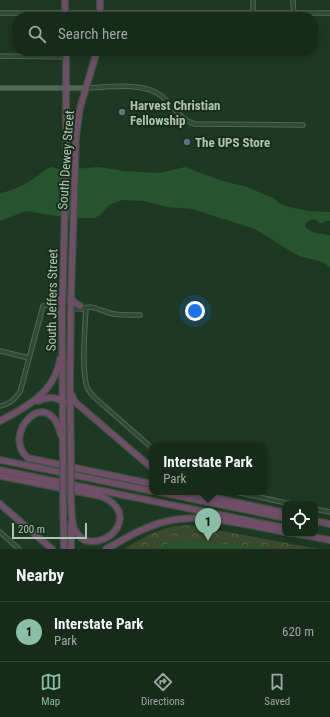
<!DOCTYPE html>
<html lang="en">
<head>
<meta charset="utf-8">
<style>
  :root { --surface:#162b1a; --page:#1f3323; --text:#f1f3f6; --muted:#9ea7a2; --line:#354739; --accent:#8abfa5 }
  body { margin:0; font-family:"Roboto Condensed",sans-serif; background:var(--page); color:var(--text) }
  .controls { position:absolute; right:12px; bottom:12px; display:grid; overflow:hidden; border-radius:8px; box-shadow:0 2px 10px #0003 }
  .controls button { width:36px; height:36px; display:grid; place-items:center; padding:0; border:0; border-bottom:1px solid var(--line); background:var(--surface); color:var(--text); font:20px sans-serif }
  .scale { position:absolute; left:12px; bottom:10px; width:75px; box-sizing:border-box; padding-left:4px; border:2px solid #acc6b2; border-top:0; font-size:11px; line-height:14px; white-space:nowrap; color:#acc6b2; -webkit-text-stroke:3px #182d1c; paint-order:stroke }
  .you { position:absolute; left:195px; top:311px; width:14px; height:14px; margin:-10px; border:3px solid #fff; border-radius:50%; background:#1a73e8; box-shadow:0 0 0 6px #1a73e833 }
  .badge { display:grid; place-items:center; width:26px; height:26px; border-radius:50%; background:var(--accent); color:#111; font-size:13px; font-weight:700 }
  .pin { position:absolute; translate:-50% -33px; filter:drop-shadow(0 1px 2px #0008) }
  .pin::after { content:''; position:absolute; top:21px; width:14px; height:12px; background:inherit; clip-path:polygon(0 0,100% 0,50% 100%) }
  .popup { position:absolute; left:149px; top:443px; width:118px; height:52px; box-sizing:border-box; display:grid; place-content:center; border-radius:8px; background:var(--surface); filter:drop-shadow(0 1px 3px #0005); font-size:13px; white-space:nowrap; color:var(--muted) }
  .popup b { font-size:15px; color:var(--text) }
  .popup::after { content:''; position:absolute; left:50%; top:100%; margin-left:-8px; border:8px solid transparent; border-top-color:var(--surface) }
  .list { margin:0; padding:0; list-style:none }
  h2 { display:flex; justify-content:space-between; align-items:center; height:52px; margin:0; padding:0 16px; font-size:17px }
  h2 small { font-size:13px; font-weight:400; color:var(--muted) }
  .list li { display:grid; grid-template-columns:26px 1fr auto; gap:12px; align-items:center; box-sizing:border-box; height:60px; padding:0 16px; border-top:1px solid var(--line) }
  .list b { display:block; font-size:15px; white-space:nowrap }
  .list p { margin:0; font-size:13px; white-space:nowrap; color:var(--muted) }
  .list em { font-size:13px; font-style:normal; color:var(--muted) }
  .icon { flex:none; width:22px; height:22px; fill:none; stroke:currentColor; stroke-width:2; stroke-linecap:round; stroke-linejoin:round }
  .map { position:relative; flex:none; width:330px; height:549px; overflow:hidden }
  .search { position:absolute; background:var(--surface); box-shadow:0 2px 10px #0003; left:12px; right:12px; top:12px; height:44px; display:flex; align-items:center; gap:10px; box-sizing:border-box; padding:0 14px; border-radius:16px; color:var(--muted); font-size:15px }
  .sheet { height:112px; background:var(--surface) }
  nav { display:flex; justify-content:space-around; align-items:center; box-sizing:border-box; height:56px; border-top:1px solid var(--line); background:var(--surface); font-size:11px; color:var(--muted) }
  nav a { display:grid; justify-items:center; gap:2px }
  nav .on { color:var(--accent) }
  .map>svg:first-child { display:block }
</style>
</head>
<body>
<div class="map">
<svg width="330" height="549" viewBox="0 0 330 549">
  <defs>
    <pattern id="park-crowns" width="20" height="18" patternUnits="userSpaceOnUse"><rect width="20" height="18" fill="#3b492c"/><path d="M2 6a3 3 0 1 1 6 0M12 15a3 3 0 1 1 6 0" fill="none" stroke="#556248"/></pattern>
  </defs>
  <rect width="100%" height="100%" fill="#1e3923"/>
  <!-- park -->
  <path fill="url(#park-crowns)" d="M190 525 319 549H124L150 534 174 526Z"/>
  <!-- water -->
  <path fill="#27542f" d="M52 167 62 170 99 167 124 171 159 173 185 167 219 180 247 187 273 198 279 203 289 207 308 211 330 212V221H326L320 224 316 220 312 219 306 223 305 226C310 234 322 234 330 235V267C319 258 307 260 295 254L255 229 192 209 167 207 143 201 122 200 109 205 100 215 95 218H69L26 211 0 221V193C13 191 28 183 39 175 44 171 46 168 52 167Z
    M189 541 263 547 273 549H154L172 542Z"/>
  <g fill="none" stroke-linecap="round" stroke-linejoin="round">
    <!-- minor casing -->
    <g stroke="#4f6755" stroke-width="5.5">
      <path id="minor" d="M253 0V17
        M293 0 294 17
        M0 13H330
        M0 56 66 57
        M86 88C106 87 144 82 160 95 173 104 179 120 195 124L303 125
        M43 306 49 304 79 306
        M61 308 83 309C92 303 104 313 114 314 122 315 131 315 140 315
        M86 308C85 327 81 369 87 387 89 391 91 394 94 397L152 448
        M0 351 29 358
        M0 406C9 405 15 399 20 392L43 306
        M236 492 291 504
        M315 509 330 512
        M0 532 19 549"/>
    </g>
    <!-- major casing -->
    <g stroke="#3b5340" stroke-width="6">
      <path id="major" d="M0 88H86"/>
    </g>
    <!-- highway casing -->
    <g stroke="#3d5342" stroke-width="8">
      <path id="highway" d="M65 17V0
        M100 17V0
        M71 298 74 302 80 306
        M55 304 59 302 62 297
        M52 308 58 311 62 319
        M72 395 75 402 152 468
        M38 401C48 396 55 397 64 402
        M0 421C27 407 55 392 60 359
        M61 435C48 382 0 435 28 458L152 484
        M63 459 62 322 66 160V51
        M71 459 70 384 71 298 76 137 80 108 97 51
        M0 460 152 491
        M0 470 285 528
        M0 476 100 496C140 511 112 549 84 540 80 537 76 533 74 528 71 520 72 509 71 501
        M159 492 285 518
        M189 492 285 513
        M63 500 64 549
        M0 504 52 549
        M315 521 330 524
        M297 534 330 540
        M71 549V523
        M106 549C126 538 145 526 168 521 203 513 248 525 284 532"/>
    </g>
    <!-- minor -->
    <use href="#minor" stroke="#324937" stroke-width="3.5"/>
    <!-- major -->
    <use href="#major" stroke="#506955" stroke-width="4.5"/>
    <!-- highway -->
    <use href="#highway" stroke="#704e68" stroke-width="5.5"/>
    <!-- highway-bridge casing -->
    <g stroke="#3d5342" stroke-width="8" stroke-linecap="butt">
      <path id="highway-bridge" d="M63 459V500
        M71 459V501"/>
    </g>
    <!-- highway-bridge -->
    <use href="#highway-bridge" stroke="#704e68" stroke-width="5.5"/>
  </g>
  <!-- markers -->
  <circle fill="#6b7280" stroke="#182d1c" stroke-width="1.5" cx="122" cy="112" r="4"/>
  <circle fill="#5c6f8a" stroke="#182d1c" stroke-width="1.5" cx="187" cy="142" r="4"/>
  <g text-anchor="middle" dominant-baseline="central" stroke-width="4" stroke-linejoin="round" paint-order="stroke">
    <!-- poi labels -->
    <g font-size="13" font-weight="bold" fill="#acc6b2" stroke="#182d1c" text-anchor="start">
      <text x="130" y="105">Harvest Christian<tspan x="130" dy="15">Fellowship</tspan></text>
      <text x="195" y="142">The UPS Store</text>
    </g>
    <!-- street labels -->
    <g font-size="13" fill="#acc6b2" stroke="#182d1c">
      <text transform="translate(66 160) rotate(-86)">South Dewey Street</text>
      <text transform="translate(52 300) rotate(-89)">South Jeffers Street</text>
    </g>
  </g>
</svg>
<div class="controls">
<button><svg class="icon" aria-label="locate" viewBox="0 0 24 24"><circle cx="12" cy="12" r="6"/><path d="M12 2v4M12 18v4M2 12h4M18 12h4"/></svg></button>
</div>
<div class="scale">200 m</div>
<div class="you"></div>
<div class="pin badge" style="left:208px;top:541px">1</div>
<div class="popup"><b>Interstate Park</b>Park</div>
<div class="search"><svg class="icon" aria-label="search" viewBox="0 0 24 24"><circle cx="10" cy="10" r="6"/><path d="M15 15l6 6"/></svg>Search here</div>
</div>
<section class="sheet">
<h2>Nearby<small></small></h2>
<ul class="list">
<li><span class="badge">1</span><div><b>Interstate Park</b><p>Park</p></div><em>620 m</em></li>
</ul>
</section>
<nav>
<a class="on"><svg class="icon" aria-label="map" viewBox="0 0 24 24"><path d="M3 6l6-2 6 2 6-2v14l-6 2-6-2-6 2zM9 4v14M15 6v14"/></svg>Map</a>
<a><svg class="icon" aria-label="directions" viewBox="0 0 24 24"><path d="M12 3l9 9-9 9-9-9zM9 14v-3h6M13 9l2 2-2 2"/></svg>Directions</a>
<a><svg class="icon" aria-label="saved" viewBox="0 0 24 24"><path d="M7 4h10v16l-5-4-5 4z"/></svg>Saved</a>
</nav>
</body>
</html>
